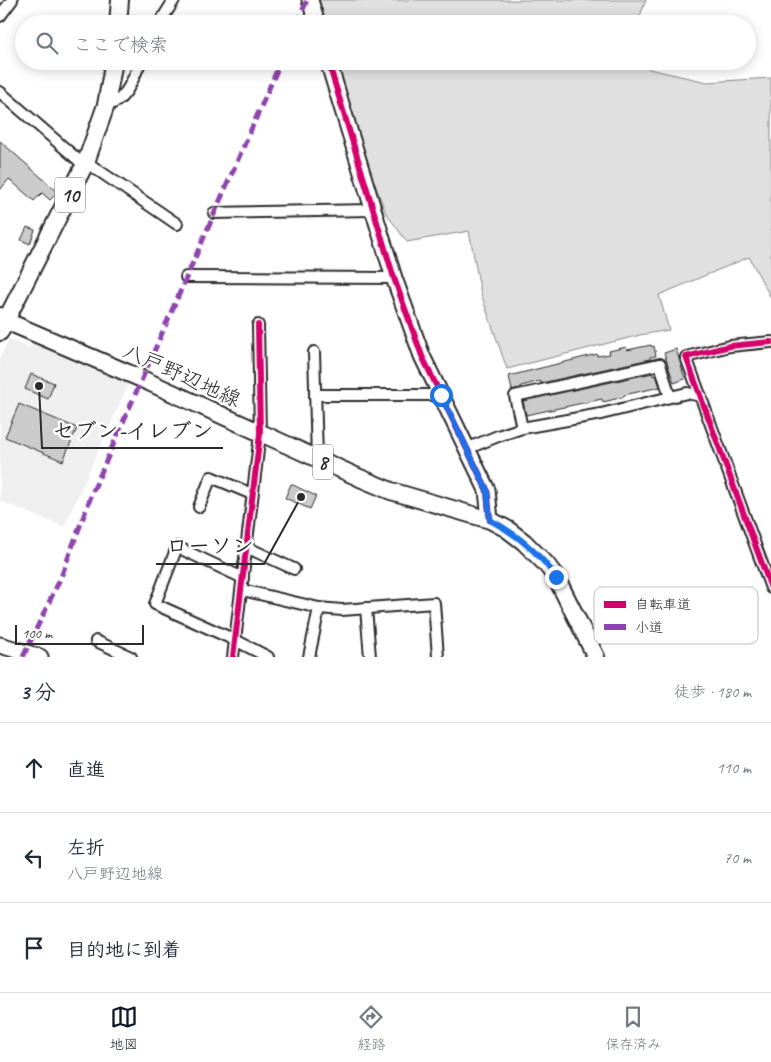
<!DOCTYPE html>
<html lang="ja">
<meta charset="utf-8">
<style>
:root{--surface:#fff;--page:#f6f6f7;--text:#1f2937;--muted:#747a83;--line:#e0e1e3;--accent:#111827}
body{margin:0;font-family:Caveat,"Klee One",sans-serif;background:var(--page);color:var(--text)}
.scale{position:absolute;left:15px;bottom:12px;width:129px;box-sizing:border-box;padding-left:5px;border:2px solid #2b2b2b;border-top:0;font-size:14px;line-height:18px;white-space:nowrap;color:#2b2b2b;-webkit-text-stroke:4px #fff;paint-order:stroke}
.stop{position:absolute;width:15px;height:15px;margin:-11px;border:4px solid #1a73e8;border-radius:50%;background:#fff}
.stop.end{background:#1a73e8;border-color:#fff;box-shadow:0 1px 5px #0008}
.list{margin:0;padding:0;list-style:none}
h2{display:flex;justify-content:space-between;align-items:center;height:65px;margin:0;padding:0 20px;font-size:21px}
h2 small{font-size:16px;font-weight:400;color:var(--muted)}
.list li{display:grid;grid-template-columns:32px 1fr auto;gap:15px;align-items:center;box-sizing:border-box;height:90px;padding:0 20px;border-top:1px solid var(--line)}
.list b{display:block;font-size:19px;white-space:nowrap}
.list p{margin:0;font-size:16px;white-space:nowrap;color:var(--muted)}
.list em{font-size:16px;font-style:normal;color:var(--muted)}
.icon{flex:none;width:28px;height:28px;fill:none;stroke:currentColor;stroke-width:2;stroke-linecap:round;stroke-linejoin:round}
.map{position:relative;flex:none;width:771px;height:657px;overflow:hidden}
.search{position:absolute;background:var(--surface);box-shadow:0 2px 12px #0003;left:15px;right:15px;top:15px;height:55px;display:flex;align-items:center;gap:12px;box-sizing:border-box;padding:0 18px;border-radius:28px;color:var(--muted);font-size:19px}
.sheet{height:335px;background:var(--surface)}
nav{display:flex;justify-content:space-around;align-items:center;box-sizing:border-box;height:70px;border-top:1px solid var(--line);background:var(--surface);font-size:14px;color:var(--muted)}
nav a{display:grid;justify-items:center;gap:2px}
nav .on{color:var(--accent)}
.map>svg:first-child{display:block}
</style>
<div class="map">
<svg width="771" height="657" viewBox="0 0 771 657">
<rect width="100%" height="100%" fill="#fff"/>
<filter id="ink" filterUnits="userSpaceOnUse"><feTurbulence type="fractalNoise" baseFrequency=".02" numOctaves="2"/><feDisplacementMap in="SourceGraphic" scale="10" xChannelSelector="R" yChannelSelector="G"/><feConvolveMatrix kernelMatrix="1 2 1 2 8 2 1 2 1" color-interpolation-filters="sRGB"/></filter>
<g filter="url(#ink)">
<polygon fill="#efefef" points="9,339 29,348 33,341 129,383 64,527 0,501 0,358"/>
<g fill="#e0e0e0" stroke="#868686">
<polygon points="314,0 646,0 637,24 321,24"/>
<polygon points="332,61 644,61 649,69 707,82 771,78 771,298 749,257 659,295 669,330 640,335 507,369 481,294 469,231 407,242 386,213 345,107"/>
</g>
<g fill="#cbcbcb" stroke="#2b2b2b">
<polygon points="0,141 58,192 50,200 42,193 34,201 9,179 0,190"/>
<polygon points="27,227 35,230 30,244 21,240"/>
<polygon points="651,345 652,347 654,346 656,356 650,357 650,359 541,383 540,381 525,385 521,386 521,388 512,390 509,376 597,354 597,356 610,354 609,351 626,347 627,350"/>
<polygon points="676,349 685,379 674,383 664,353"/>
<polygon points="653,373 653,376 656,375 660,387 624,395 624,397 603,402 602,399 526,415 523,401"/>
<polygon points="31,374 54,383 48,399 25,389"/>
<polygon points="19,404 77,428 63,461 5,437"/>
<polygon points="291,484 316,496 310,509 285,498"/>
</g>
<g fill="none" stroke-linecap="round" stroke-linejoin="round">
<defs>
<g id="street">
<polyline points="0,16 12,0"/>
<polyline points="159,24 174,0"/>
<polyline points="0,92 84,165"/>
<path d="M 106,105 C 126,103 133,78 141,61"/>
<polyline points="86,162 177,224"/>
<polyline points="214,213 372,210"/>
<polyline points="186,277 394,278"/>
<polyline points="771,342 730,346 686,357 771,588"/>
<polyline points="314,352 317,459"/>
<polyline points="315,395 441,395"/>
<polyline points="522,428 515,396 660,364 670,397"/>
<polyline points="466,449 498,436 522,428 601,414 687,393 701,396"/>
<polyline points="199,507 211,477 252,494"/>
<polyline points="246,547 294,569"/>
<polyline points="243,578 177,547 155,604 235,640 268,657"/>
<polyline points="242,590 319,608 342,610 434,603 438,657"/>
<polyline points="366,608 370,657"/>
<polyline points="96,641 131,657"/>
<polyline points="233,657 260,434 258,325"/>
<polyline points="309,657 319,608"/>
</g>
<g id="secondary">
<polyline points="310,0 317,24"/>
<polyline points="328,61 394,278 422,356 487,490 490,520"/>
<polyline points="0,645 40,657"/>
</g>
<g id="primary">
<polyline points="118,24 120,0"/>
<polyline points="0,316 6,321 142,379 360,478 391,491 490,520 507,529 524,542 546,564 556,577 596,657"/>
<polyline points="0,332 86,162 106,105 114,61"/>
</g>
</defs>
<use href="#street" stroke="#2b2b2b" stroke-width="14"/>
<use href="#secondary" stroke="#2b2b2b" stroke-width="19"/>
<use href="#primary" stroke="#2b2b2b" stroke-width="20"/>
<use href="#street" stroke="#fff" stroke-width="10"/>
<use href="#secondary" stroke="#fff" stroke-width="15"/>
<use href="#primary" stroke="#fff" stroke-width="16"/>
<g stroke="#8e44ad" stroke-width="5" stroke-dasharray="10 5" stroke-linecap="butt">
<polyline points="297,24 307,0"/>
<polyline points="23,657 61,577 93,491 281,61"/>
</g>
<defs>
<g id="cycleway">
<polyline points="328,61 394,278 422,356 487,490 490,520"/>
<polyline points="771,342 730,346 686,357 771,588"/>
<polyline points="233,657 260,434 258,325"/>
</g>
</defs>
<use href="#cycleway" stroke="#fff" stroke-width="9"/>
<use href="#cycleway" stroke="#d6006c" stroke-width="6"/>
</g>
</g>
<g fill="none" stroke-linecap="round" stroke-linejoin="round" filter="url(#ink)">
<path stroke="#1a73e8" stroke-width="6" d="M 441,395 L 487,490 L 490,520 C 517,534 539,553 556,577"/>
</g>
<g text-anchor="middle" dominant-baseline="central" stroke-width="5" stroke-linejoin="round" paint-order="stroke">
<g fill="#fff" stroke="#6b6b6b" stroke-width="1">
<rect x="55" y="177.5" width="30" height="35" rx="4"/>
<rect x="313" y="444.5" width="20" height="35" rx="4"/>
</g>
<g font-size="20" font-weight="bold" fill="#2b2b2b">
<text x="70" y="195">10</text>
<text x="323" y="462">8</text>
</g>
<g font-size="21" fill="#2b2b2b" stroke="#fff">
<text transform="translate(182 375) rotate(24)">八戸野辺地線</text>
</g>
</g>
<rect x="594" y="587" width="164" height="57" rx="8" fill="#fff" stroke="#bfbfbf" stroke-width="1"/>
<rect x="604" y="601" width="22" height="7" fill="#d6006c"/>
<rect x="604" y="624" width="22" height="6" fill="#8e44ad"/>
<g font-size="14" fill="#2b2b2b">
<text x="635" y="609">自転車道</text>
<text x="635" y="632">小道</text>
</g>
<path fill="none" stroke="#2b2b2b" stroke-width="2" d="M39 386L42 448H223M301 497L264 564H156"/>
<g fill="#2b2b2b" stroke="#fff" stroke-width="2">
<circle cx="39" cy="386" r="5"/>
<circle cx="301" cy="497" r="5"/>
</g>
<g font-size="22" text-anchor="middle" font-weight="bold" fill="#2b2b2b" stroke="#fff" stroke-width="5" stroke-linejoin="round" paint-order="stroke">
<text x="133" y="438">セブン-イレブン</text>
<text x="210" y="553">ローソン</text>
</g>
</svg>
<div class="scale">100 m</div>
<div class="stop" style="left:441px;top:395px"></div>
<div class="stop end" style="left:556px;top:577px"></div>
<div class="search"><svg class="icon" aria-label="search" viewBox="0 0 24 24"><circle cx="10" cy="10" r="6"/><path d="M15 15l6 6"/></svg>ここで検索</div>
</div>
<section class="sheet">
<h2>3 分<small>徒歩 · 180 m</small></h2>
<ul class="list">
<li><svg class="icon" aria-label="ahead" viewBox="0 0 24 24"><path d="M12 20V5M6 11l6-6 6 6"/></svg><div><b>直進</b></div><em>110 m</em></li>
<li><svg class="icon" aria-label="left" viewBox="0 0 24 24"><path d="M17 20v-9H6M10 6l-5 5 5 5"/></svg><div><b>左折</b><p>八戸野辺地線</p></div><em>70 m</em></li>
<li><svg class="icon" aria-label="arrive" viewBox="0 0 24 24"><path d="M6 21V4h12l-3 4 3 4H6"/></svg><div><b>目的地に到着</b></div></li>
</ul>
</section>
<nav>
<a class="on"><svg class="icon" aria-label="map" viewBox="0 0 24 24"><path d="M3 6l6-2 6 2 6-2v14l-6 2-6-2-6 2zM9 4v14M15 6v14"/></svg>地図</a>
<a><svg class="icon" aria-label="directions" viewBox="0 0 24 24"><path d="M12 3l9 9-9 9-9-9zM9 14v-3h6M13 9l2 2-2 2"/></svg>経路</a>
<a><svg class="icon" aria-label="saved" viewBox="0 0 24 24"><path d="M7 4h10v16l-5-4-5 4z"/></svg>保存済み</a>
</nav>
